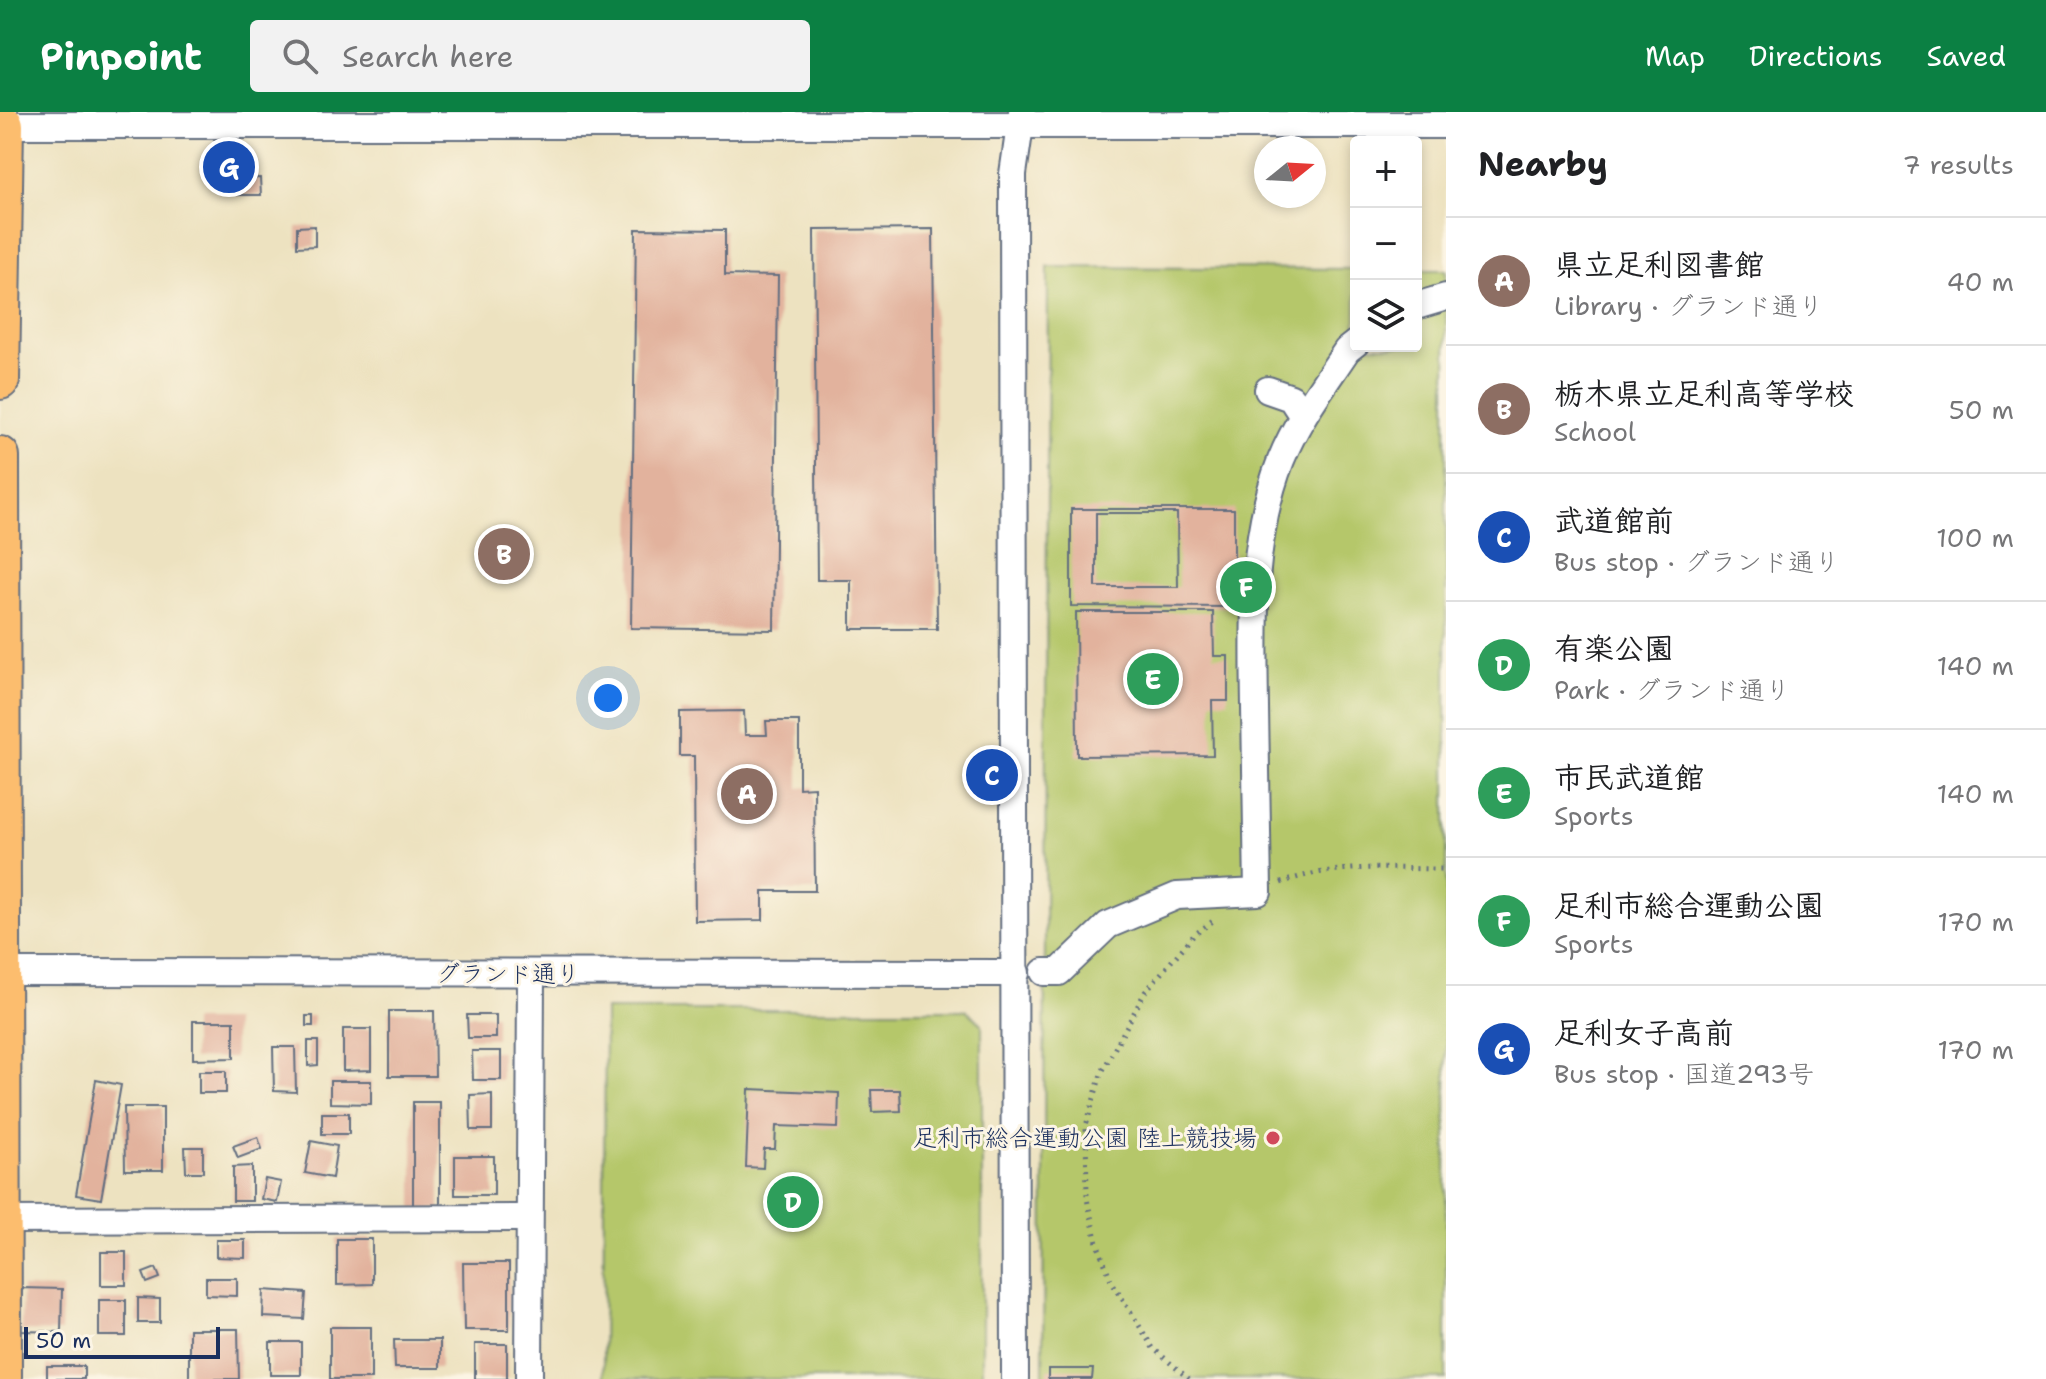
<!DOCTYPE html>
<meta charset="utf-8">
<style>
:root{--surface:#fff;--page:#f2f2f2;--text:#202124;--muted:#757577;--line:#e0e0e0;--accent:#0b8043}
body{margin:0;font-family:"Shantell Sans","Klee One",sans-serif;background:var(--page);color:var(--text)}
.controls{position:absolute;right:24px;top:24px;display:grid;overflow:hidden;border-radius:8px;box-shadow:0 4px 12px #0003}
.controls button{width:72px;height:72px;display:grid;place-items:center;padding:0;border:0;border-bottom:2px solid var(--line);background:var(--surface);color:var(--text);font:40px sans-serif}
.compass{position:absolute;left:1254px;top:24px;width:72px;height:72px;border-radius:50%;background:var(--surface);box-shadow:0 4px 12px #0003;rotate:72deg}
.scale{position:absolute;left:24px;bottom:20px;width:196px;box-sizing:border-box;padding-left:8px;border:4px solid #1b2f5e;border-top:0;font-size:22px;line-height:28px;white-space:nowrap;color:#1b2f5e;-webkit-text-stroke:6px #fcf5e5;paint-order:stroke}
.you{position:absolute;left:608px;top:586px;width:28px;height:28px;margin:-20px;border:6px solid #fff;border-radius:50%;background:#1a73e8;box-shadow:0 0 0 12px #1a73e833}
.badge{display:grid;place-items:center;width:52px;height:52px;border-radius:50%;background:var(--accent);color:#fff;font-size:26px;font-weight:700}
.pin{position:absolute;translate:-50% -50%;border:4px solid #fff;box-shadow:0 2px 8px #0006}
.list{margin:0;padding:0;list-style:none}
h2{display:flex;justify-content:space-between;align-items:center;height:104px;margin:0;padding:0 32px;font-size:34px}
h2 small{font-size:26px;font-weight:400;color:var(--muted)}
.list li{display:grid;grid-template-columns:52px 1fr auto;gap:24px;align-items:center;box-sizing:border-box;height:128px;padding:0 32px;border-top:2px solid var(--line)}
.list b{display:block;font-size:30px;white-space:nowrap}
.list p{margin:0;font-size:26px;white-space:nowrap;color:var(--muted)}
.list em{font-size:26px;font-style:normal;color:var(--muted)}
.icon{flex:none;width:44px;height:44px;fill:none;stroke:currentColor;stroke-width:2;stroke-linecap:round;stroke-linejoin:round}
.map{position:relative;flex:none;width:1446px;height:1267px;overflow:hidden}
header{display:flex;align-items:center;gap:48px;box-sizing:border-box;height:112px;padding:0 40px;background:var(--accent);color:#fff}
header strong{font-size:38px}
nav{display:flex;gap:44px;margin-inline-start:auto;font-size:28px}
.search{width:560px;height:72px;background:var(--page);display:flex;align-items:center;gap:20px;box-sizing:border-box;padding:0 28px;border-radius:8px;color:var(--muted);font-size:30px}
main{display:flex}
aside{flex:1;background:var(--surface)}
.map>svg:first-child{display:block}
</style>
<header>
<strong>Pinpoint</strong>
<div class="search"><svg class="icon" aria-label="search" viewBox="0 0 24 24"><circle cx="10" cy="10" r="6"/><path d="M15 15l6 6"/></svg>Search here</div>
<nav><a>Map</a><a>Directions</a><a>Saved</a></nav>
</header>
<main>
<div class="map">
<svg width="1446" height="1267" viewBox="0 0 1446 1267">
<rect width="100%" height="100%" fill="#fcf5e5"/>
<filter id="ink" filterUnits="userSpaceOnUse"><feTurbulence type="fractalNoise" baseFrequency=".0125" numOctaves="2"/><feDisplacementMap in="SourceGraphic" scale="16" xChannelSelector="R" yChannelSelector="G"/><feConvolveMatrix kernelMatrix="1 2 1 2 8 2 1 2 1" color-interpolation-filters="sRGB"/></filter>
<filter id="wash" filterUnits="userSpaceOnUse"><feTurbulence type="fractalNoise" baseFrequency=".006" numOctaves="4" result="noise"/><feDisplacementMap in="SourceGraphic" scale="32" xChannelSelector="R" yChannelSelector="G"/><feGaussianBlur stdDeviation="1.8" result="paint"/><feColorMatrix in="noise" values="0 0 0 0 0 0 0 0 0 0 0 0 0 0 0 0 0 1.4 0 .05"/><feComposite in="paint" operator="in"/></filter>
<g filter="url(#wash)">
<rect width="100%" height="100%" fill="#ede2c0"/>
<g fill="#b5c76a" stroke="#687b64" stroke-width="2">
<polygon points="1048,155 1356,157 1356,234 1416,234 1416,158 1446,158 1446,1267 1043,1267"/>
<polygon points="605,898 966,898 982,912 982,1267 603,1267"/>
</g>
<g id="blocks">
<g fill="#e2b29d" fill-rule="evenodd">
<polygon points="260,66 261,83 236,83 236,67"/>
<polygon points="315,114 315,134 297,135 297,115"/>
<polygon points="636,117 725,118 725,163 778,164 774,518 631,516"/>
<polygon points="933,117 937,517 851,517 851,468 817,468 814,118"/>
<path d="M 1071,397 L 1234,397 L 1234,495 L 1071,494 ZM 1096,401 L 1177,401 L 1178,475 L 1096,475 Z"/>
<polygon points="1076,500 1213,500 1214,544 1228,544 1228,589 1212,589 1213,643 1077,644"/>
<polygon points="744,599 745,623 767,623 766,609 799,609 799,676 814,675 815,779 763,779 763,808 695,809 694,644 680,644 680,600"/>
<polygon points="389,899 434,899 435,964 389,964"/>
<polygon points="467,903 496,903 496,926 468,926"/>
<rect x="306" y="904" width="7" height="10"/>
<polygon points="193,909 234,909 234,946 193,947"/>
<polygon points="343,917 371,917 371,958 343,959"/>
<polygon points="308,929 318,929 318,953 308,954"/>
<polygon points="273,935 295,935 296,980 274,979"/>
<polygon points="472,939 501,939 501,968 473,968"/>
<rect x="199" y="959" width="27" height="22"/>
<polygon points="96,968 121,973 101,1087 76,1083"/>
<polygon points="330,969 371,969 371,992 330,991"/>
<polygon points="749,977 839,981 838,1016 776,1014 775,1037 764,1037 763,1056 746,1055"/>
<polygon points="871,978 900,978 901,999 872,1000"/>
<polygon points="492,982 492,1018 471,1018 470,983"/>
<rect x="413" y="990" width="27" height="107"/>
<polygon points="124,995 163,995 163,1058 125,1058"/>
<rect x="322" y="1001" width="27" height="21"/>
<polygon points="258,1025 262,1037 238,1046 233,1034"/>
<polygon points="311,1029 337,1034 332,1066 305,1061"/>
<polygon points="185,1035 203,1035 203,1060 186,1060"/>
<rect x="455" y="1044" width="39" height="39"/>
<polygon points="252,1054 252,1089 233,1089 233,1055"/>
<polygon points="265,1067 281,1070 277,1090 261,1087"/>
<polygon points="337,1127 372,1127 372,1172 337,1173"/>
<polygon points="216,1128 245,1128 245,1146 216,1145"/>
<rect x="101" y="1140" width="25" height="33"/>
<polygon points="463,1151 509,1151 509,1218 464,1218"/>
<polygon points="156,1156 160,1166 147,1171 143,1161"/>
<polygon points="206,1166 237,1166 237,1184 206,1183"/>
<polygon points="22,1176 62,1177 61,1220 21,1219"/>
<polygon points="264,1178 306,1181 304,1207 263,1205"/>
<polygon points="138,1186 160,1187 160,1211 138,1211"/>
<rect x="99" y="1188" width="27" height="36"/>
<rect x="330" y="1215" width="41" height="52"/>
<polygon points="189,1217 238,1217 239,1267 189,1267"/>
<polygon points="394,1228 440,1228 440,1256 395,1256"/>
<rect x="270" y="1230" width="31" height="33"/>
<rect x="475" y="1232" width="32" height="35"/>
<rect x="47" y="1254" width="37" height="13"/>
<polygon points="1048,1257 1093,1257 1092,1267 1048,1267"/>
</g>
</g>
</g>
<g filter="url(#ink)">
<use href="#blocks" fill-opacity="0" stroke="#646e80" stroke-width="2"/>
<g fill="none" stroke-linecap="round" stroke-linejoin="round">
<defs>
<g id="minor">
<polyline points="4,0 4,13 1446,13"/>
<polyline points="1416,194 1446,185"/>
<polyline points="1268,278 1291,286 1302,303"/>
<polyline points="0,860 1016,861"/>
<path d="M 1044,860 L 1059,860 L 1108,813 L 1177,784 L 1258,780 C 1257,719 1256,657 1255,596 C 1254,513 1250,426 1281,348 C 1297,308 1323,274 1347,238 L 1356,231"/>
<polyline points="0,1108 529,1106"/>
<polyline points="529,1267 531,862"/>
<polyline points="1015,1267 1013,62 1022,0"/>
</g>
<g id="highway">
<polyline points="0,13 4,13 0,268"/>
<polyline points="0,344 2,1267"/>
</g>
</defs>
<use href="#minor" stroke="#646e80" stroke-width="30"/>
<use href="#highway" stroke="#646e80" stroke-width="42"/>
<g stroke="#646e80" stroke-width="5" stroke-dasharray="2 6" stroke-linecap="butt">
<path d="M 1281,771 C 1332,751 1392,757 1446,757"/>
<polyline points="1189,1267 1153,1236 1111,1168 1097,1131 1087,1087 1086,1014 1101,962 1145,880 1194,823 1213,809"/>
</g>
<use href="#minor" stroke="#fff" stroke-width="26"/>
<use href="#highway" stroke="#fcbd6e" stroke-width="38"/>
</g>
</g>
<circle fill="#d1495b" stroke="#fcf5e5" stroke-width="3" cx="1273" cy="1026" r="8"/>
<g text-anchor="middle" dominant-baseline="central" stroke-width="6" stroke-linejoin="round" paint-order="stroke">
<g font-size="24" fill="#1b2f5e" stroke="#fcf5e5">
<text x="508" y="862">グランド通り</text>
</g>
<g font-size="24" fill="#1b2f5e" stroke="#fcf5e5" text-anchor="end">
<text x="1257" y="1026">足利市総合運動公園 陸上競技場</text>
</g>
</g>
</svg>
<div class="controls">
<button>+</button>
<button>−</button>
<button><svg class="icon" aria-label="layers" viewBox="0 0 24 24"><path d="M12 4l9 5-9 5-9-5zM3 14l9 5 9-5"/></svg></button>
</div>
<svg class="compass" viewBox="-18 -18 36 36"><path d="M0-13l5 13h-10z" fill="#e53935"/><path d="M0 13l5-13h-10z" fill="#757577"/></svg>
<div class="scale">50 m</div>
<div class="you"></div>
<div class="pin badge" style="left:747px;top:682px;background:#8d6e63">A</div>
<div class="pin badge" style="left:504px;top:442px;background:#8d6e63">B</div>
<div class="pin badge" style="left:992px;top:663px;background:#1a4fb4">C</div>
<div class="pin badge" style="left:793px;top:1090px;background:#2e9e5b">D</div>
<div class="pin badge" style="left:1153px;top:567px;background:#2e9e5b">E</div>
<div class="pin badge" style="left:1246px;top:475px;background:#2e9e5b">F</div>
<div class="pin badge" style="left:229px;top:55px;background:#1a4fb4">G</div>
</div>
<aside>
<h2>Nearby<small>7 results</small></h2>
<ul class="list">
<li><span class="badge" style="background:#8d6e63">A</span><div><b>県立足利図書館</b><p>Library · グランド通り</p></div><em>40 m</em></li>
<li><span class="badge" style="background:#8d6e63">B</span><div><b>栃木県立足利高等学校</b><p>School</p></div><em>50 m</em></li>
<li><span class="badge" style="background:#1a4fb4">C</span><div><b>武道館前</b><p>Bus stop · グランド通り</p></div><em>100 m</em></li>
<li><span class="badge" style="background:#2e9e5b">D</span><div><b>有楽公園</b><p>Park · グランド通り</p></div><em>140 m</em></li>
<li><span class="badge" style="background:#2e9e5b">E</span><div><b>市民武道館</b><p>Sports</p></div><em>140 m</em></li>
<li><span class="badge" style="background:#2e9e5b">F</span><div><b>足利市総合運動公園</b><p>Sports</p></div><em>170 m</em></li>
<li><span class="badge" style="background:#1a4fb4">G</span><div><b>足利女子高前</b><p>Bus stop · 国道293号</p></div><em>170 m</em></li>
</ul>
</aside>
</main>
